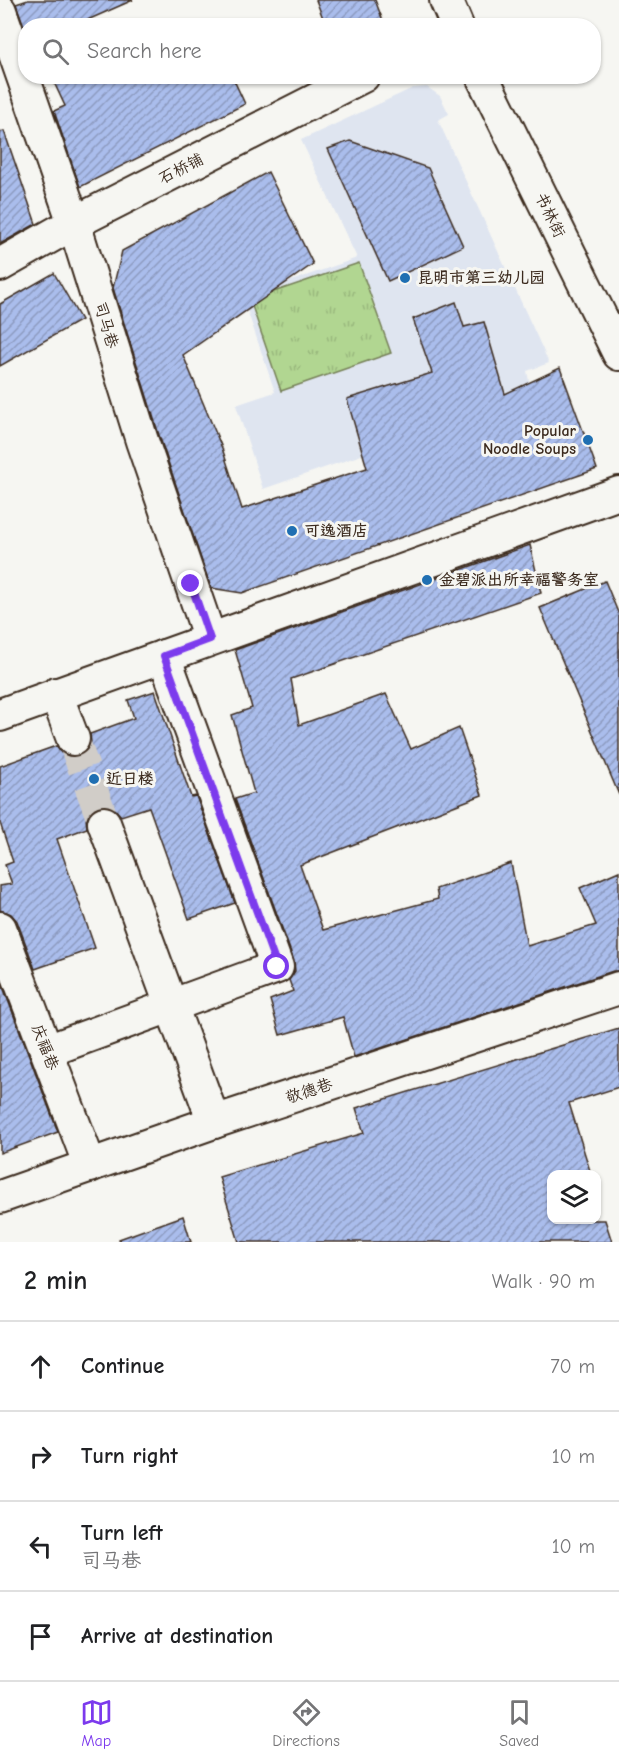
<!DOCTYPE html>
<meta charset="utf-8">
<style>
:root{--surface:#fff;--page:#f6f6f6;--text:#202124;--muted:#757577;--line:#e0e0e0;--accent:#7c3aed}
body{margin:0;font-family:"Comic Neue","LXGW WenKai TC",sans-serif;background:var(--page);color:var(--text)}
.controls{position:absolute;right:18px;bottom:18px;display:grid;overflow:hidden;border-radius:12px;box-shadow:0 2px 4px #0004}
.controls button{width:54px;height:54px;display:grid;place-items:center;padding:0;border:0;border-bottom:2px solid var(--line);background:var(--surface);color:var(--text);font:30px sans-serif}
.stop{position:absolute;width:18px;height:18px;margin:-14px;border:4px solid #7c3aed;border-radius:50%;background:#fff}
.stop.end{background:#7c3aed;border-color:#fff;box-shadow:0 2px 6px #0008}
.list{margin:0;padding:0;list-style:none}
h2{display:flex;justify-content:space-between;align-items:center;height:78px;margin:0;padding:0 24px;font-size:26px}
h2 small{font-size:20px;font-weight:400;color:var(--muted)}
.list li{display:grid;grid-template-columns:39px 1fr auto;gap:18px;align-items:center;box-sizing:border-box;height:90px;padding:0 24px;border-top:2px solid var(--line)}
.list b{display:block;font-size:22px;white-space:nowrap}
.list p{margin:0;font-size:20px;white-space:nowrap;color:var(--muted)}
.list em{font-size:20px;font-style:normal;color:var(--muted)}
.icon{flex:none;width:33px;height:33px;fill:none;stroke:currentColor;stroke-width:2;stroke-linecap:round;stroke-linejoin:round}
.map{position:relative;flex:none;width:619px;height:1242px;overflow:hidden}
.search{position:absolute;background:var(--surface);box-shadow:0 2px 4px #0004;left:18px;right:18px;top:18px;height:66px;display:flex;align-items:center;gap:15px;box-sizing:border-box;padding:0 21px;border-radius:24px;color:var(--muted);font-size:22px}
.sheet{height:438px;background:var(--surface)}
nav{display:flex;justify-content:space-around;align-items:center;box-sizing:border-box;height:84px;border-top:2px solid var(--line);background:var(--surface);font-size:16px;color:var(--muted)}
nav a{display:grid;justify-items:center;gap:3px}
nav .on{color:var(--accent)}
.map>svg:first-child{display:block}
</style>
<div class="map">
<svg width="619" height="1242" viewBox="0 0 619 1242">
<defs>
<pattern id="grass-tufts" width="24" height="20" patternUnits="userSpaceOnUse" patternTransform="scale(1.5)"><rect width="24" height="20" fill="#b1d691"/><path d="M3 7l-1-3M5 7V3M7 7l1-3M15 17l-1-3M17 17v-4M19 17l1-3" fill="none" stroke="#99b87d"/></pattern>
<pattern id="building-hatch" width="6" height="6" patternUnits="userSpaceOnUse" patternTransform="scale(1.5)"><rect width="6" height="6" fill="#aabdec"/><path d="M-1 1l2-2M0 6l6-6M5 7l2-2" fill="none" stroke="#8c9abf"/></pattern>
</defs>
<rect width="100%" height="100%" fill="#f6f6f2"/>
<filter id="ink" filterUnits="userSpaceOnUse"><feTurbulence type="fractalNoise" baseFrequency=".0167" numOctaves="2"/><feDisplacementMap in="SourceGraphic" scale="12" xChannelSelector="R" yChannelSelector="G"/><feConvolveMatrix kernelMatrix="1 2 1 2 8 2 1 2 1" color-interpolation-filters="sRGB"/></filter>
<g filter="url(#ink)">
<polygon fill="#dfe5f0" points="427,87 440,96 449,114 438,120 549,363 527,371 532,396 263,489 236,405 275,392 243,298 357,258 301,140 413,88"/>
<polygon fill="url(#grass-tufts)" stroke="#768058" stroke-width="1.5" points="359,263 391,353 281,391 250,300"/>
<g fill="url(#building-hatch)" stroke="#3b2a1e" stroke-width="1.5">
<polygon points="28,0 133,0 74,26 24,26 16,4"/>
<polygon points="316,0 375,0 385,26 326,26"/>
<polygon points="51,76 232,76 245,104 80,187 54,111 65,106"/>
<polygon points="4,131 36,224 0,244 0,132"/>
<polygon points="350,141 428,168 463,246 388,281 328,149"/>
<polygon points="268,172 313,264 183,355 222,448 242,509 367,468 347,399 432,373 413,319 456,302 464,327 484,322 505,394 560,368 597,469 242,593 211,588 159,435 113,288 122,251"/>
<polygon points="54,273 81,320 0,366 0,304"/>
<polygon points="530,545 541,593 291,679 299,725 386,694 411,749 459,728 482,795 300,865 323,930 438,899 436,889 511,863 527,946 596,925 580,888 619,871 619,971 613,971 354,1057 343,1017 280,1035 270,1000 293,991 289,980 295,971 294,961 235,799 254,793 232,715 252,708 235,650"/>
<polygon points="605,581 619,615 619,795 540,608"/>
<polygon points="155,691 191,797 196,796 235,903 189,919 149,807 121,816 115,809 108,805 98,806 90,812 86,819 87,828 57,839 95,948 35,969 17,921 11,914 0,910 0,886 12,884 5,865 13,862 0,823 0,766 56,746 61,753 70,757 80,756 87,750 91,742 90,734 134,718 128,700"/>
<polygon points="0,979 58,1132 0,1153"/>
<polygon points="619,1028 619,1087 569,1103 591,1174 552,1174 552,1220 605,1220 612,1242 239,1242 219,1177 364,1133 356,1108"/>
<polygon points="183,1216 191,1242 120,1242 119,1239"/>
</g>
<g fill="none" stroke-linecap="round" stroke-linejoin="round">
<polyline stroke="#d1cdc8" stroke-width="32" stroke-dasharray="32 16" stroke-linecap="butt" points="73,739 104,823"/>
<defs>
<g id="minor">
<polyline points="446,0 457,26"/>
<polyline points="0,11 74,223 142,441 210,639"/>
<polyline points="482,76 619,354"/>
<polyline points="0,265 74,223 363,76"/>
<polyline points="56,694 73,739"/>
<polyline points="0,715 619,493"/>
<polyline points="104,823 214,1122"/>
<polyline points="0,928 90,1166"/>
<polyline points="47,1051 277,967 164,656"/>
<polyline points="0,1197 214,1122 619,988"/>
</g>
</defs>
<use href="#minor" stroke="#3b2a1e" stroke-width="36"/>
<use href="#minor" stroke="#f6f6f2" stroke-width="32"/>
</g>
</g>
<g fill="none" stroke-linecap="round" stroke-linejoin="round" filter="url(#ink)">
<polyline stroke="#7c3aed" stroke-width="8" points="191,584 210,639 164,656 277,967"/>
</g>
<g fill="#1f6fb2" stroke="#f6f6f2" stroke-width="2">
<circle cx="405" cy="278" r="6"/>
<circle cx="588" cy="440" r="6"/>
<circle cx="292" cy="531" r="6"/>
<circle cx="427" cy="580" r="6"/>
<circle cx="94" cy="779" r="6"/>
</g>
<g text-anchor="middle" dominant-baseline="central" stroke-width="6" stroke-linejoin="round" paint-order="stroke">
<g font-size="16" fill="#3b2a1e" stroke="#f6f6f2">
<text transform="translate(181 169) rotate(-27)">石桥铺</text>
<text transform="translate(550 215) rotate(64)">书林街</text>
<text transform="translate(106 325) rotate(73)">司马巷</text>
<text transform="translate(45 1047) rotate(69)">庆福巷</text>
<text transform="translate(309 1091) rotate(-18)">敬德巷</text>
</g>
<g font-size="16" font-weight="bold" fill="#3b2a1e" stroke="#f6f6f2" text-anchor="start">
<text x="417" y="278">昆明市第三幼儿园</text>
<text x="576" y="431" text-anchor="end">Popular<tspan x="576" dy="18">Noodle Soups</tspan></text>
<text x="304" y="531">可逸酒店</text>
<text x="439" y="580">金碧派出所幸福警务室</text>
<text x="106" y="779">近日楼</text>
</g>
</g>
</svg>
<div class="controls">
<button><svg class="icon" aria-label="layers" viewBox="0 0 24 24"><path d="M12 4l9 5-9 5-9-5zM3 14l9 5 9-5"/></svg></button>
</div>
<div class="stop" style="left:277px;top:967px"></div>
<div class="stop end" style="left:191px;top:584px"></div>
<div class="search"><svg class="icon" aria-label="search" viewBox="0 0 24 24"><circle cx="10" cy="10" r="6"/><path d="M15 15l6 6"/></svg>Search here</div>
</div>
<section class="sheet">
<h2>2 min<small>Walk · 90 m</small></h2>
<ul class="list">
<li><svg class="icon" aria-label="ahead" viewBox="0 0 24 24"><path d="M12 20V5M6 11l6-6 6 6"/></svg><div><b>Continue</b></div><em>70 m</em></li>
<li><svg class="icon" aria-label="right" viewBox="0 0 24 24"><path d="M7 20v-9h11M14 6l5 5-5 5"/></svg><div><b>Turn right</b></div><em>10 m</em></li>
<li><svg class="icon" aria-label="left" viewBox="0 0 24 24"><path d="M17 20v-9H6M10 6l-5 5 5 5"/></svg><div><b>Turn left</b><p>司马巷</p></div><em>10 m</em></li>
<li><svg class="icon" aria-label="arrive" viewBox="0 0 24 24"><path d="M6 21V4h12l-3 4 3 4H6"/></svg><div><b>Arrive at destination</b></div></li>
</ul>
</section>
<nav>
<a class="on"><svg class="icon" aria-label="map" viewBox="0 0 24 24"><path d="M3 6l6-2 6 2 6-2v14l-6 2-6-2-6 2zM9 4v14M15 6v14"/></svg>Map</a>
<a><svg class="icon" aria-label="directions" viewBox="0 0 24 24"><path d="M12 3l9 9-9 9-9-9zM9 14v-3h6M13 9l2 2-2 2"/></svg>Directions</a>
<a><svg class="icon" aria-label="saved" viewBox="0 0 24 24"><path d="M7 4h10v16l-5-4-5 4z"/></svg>Saved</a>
</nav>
